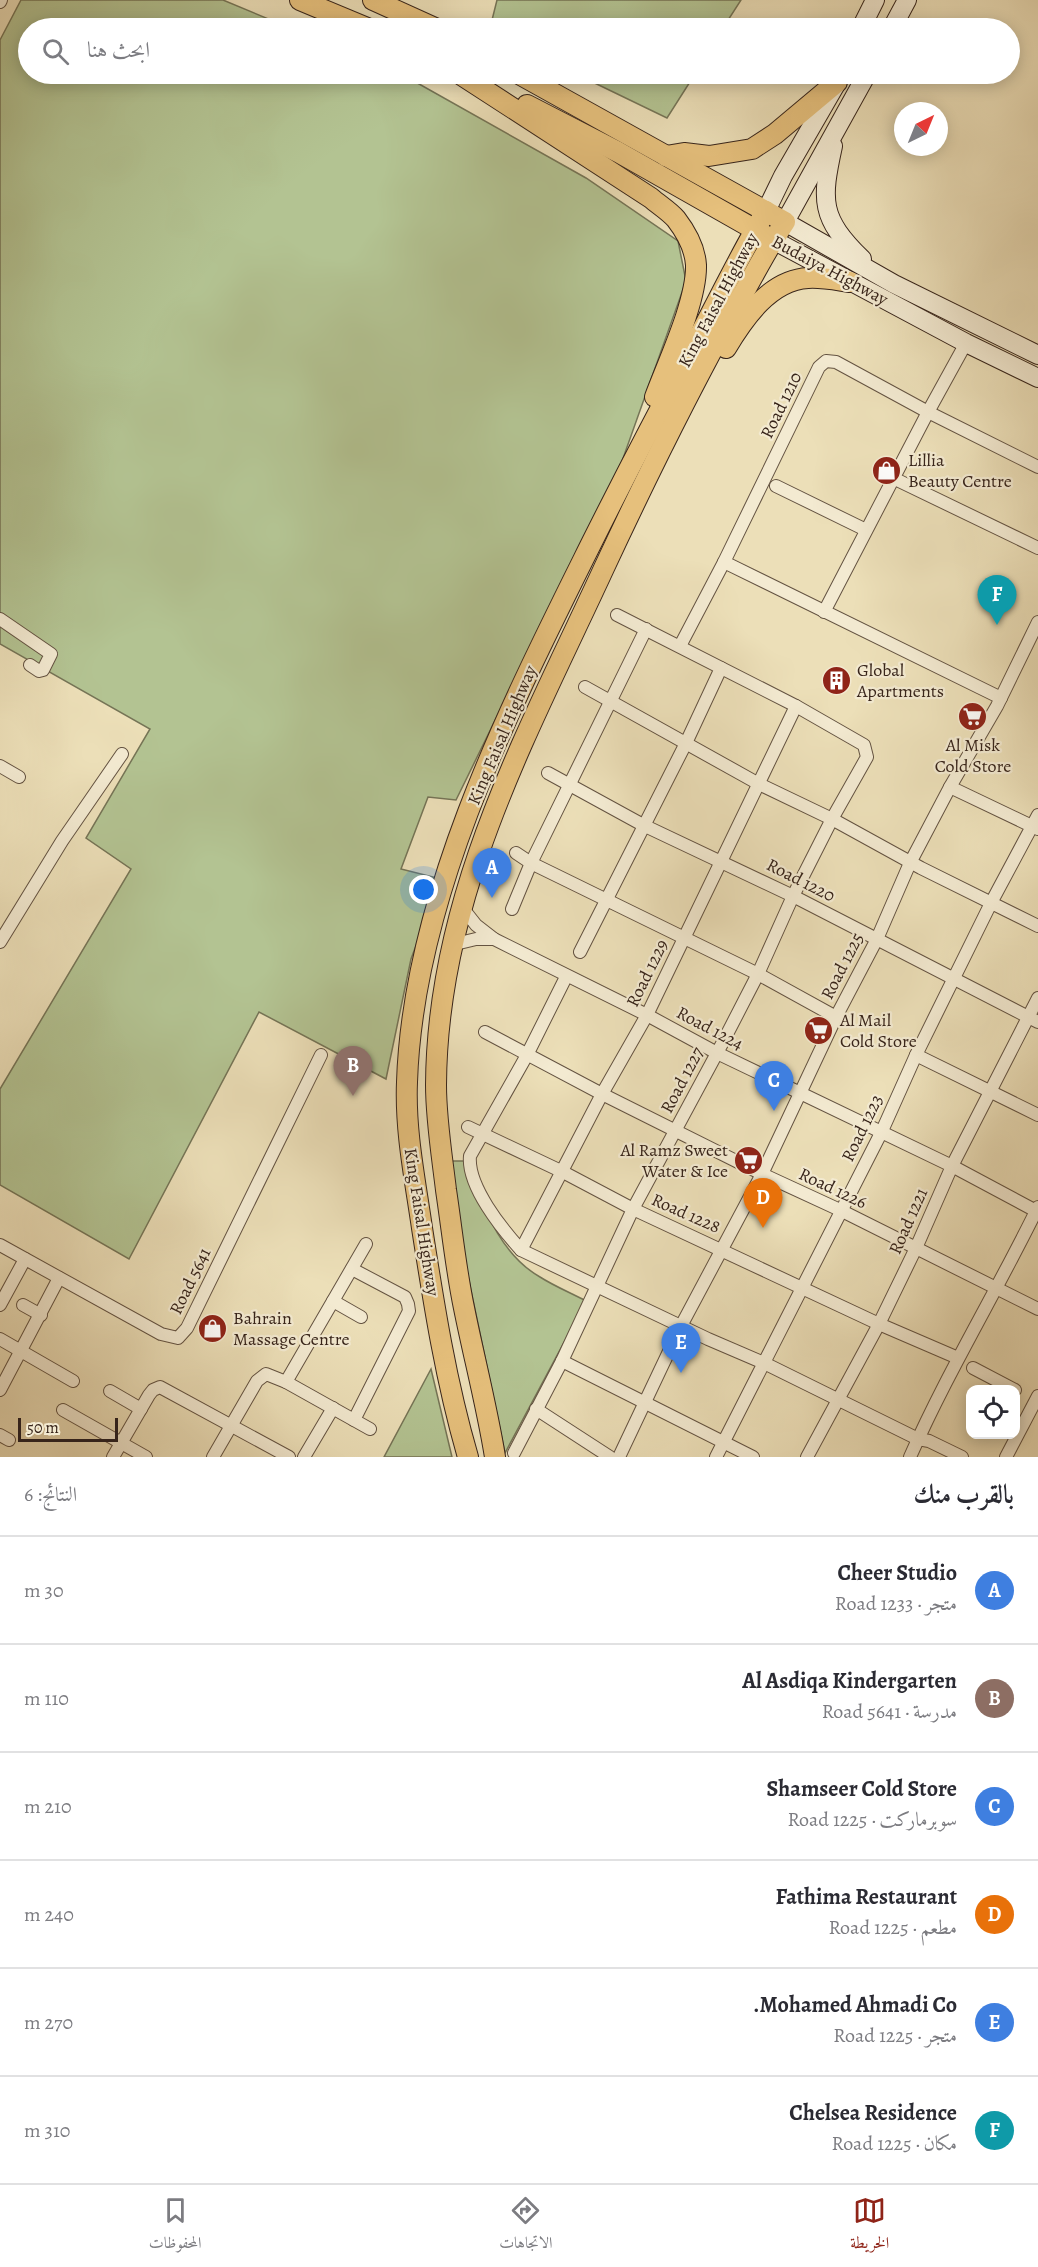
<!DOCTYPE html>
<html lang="ar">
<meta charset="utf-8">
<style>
:root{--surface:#fff;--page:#f7f7f7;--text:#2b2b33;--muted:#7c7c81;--line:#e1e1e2;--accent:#8f2418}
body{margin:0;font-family:Alegreya,Amiri,serif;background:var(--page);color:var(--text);direction:rtl}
.controls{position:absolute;right:18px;bottom:18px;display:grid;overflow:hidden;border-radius:12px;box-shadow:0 3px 15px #0003}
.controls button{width:54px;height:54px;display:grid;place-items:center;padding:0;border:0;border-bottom:2px solid var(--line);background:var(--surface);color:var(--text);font:30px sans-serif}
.compass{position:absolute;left:894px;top:102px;width:54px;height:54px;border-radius:50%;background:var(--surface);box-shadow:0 3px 15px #0003;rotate:43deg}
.scale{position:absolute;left:18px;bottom:15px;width:100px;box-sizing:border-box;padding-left:6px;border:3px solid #37241a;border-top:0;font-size:16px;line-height:21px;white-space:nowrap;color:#37241a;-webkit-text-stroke:4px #f3ead1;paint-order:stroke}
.you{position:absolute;left:424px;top:890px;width:21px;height:21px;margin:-15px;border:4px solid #fff;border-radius:50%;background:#1a73e8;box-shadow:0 0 0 9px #1a73e833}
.badge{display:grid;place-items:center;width:39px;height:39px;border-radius:50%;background:var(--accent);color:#fff;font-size:20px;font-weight:700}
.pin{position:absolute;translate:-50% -50px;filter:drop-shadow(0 2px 3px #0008)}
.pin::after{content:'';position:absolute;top:32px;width:21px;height:18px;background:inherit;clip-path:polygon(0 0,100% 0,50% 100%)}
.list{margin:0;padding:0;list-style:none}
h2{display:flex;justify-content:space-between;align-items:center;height:78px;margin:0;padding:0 24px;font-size:26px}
h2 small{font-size:20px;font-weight:400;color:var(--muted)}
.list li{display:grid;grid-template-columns:39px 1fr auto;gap:18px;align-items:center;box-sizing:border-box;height:108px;padding:0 24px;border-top:2px solid var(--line)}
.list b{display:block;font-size:22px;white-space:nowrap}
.list p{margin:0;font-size:20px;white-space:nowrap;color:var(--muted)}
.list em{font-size:20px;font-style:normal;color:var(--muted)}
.icon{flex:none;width:33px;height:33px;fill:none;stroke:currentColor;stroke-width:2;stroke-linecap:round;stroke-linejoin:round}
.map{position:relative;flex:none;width:1038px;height:1457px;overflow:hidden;direction:ltr}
.search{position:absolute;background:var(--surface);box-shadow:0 3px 15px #0003;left:18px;right:18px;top:18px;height:66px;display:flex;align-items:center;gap:15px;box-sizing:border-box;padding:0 21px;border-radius:33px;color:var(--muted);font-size:22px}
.sheet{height:726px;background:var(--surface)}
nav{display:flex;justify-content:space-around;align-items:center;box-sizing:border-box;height:84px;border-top:2px solid var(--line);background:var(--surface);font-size:16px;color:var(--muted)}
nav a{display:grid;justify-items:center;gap:3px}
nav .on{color:var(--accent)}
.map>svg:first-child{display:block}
</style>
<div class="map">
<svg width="1038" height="1457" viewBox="0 0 1038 1457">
<rect width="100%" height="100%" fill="#ecdfb8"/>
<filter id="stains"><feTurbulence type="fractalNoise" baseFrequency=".00333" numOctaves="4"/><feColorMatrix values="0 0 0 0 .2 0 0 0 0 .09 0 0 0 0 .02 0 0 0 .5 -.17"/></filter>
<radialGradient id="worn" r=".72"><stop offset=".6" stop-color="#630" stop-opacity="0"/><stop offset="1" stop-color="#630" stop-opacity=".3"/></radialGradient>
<g fill="#b3c392" stroke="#757456" stroke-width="1.5">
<polygon points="21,0 223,0 290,28 28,28 28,74 397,74 412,80 586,178 678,241 686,281 621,464 456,800 428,797 401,869 441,879 411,959 386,1079 259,1012 129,1259 0,1185 0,1089 131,869 86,838 150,729 0,644 0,40"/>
<polygon points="497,0 741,0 723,28 490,28"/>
<polygon points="576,74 695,74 667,118"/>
<path d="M 449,1161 L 465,1161 C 482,1202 498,1253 540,1277 C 554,1286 571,1293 586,1301 L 505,1453 L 453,1204 Z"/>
<polygon points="431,1369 452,1457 384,1457"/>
</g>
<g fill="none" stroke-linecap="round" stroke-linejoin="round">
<defs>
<g id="street">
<polyline points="0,2 1,0"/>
<polyline points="893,478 1038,548"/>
<polyline points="776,486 866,530"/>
<polyline points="724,562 1001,698"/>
<polyline points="824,612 928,412 966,343"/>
<polyline points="0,619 51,654 43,670 39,671 30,665"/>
<polyline points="680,646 724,562 819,367 826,361 836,362 928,412 1038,467"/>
<polyline points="585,687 759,784 832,819 921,868 1038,926"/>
<polyline points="0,766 19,777"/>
<polyline points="548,773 643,825 793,896 1038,1022"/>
<polyline points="950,787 1038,829"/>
<polyline points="516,853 531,863 758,974 836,1017"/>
<polyline points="461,906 476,925 494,939 647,1015 717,1053 952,1166 1038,1212"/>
<polyline points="512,909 531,863 646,629"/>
<polyline points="0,942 62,841 122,754"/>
<polyline points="451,945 476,939 494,939"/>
<polyline points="580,952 686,743 721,668"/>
<path d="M 566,977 L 527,1055 L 470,1156 C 467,1186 502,1229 521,1250 L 708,1339 L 764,1363 L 918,1439 L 929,1441 L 962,1457"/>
<polyline points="485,1032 602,1094 762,1174 840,1210 1038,1309"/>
<polyline points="916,1055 1038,1115"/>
<polyline points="468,1127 563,1172 633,1209 879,1324 958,1358"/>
<polyline points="0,1245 161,1334 178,1338 187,1328 321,1055"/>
<polyline points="521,1250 602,1094 647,1015 796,706"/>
<polyline points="352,1269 405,1297 408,1304 409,1311 354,1420"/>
<polyline points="333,1301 361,1317"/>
<polyline points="0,1305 25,1259"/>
<polyline points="23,1305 41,1315"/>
<polyline points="0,1339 73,1381"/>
<polyline points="562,1361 753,1457"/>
<polyline points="973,1368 1015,1390"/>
<polyline points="286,1382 366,1244"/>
<polyline points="0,1390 59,1278"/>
<polyline points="110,1391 141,1409"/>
<polyline points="536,1409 610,1457"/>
<polyline points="63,1410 146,1457"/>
<polyline points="0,1435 9,1440"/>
<polyline points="514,1453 562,1361 633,1209 724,1040 758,974 793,896 832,819 867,757 864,745 796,706 617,615"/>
<polyline points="113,1457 149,1395 153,1390 160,1387 289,1457"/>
<polyline points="213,1457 257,1381 266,1374 286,1382 370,1429"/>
<polyline points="304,1457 333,1408"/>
<polyline points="619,1457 681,1326 762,1174 836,1017 877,939 910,863 950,787 997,706 1038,622"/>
<polyline points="716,1457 882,1131 916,1055 991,903 1038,815"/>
<polyline points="807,1457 879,1324 916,1248 952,1166 1038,998"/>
<path d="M 910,1457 C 948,1371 997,1291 1038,1207"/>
<polyline points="1006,1457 1038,1396"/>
</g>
<g id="secondary">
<polyline points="861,28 875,0"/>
<polyline points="892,28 907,0"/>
<polyline points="867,74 785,222 894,284 1038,355"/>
<path d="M 833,146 C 821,201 820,218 862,259"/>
<polyline points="766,211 783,176 835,86"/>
<polyline points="773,240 966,343 1038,378"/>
</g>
<g id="primary">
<polyline points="300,0 367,28"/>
<polyline points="373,0 435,28"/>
<path d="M 460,74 L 651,198 C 659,205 669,211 676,219 C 686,232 695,249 696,265 C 697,301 668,362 655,397"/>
<polyline points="527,105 618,152 766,236"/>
<polyline points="666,156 684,153 709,156 752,149 775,134 837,82"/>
<path d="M 726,348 C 744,318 770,280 808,278 C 821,277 836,280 850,282"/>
<path d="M 468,1457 C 446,1382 434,1305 422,1228 C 415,1179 405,1131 407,1082 C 413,896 511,705 592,542 C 626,474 661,407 697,340 C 720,297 741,253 766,211"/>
<path d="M 495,1457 C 487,1407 474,1358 464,1308 C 456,1270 452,1230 446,1190 C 442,1156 436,1120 436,1085 C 437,895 527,735 604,568 C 645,480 688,393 735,308 C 752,279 766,250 785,222 L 519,74"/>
</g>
</defs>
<use href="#street" stroke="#645342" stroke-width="14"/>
<use href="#secondary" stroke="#37241a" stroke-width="20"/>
<use href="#primary" stroke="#37241a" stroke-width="22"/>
<use href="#street" stroke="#f3ead1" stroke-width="12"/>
<use href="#secondary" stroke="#f3ead1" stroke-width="18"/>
<use href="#primary" stroke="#e6c07c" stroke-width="20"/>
</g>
<defs>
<symbol id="shop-disc" viewBox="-11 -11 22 22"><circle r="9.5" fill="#8f2418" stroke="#f3ead1"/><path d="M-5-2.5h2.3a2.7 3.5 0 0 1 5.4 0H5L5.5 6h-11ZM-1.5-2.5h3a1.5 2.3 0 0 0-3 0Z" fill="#fff"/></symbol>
<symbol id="building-disc" viewBox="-11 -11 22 22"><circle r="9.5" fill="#8f2418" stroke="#f3ead1"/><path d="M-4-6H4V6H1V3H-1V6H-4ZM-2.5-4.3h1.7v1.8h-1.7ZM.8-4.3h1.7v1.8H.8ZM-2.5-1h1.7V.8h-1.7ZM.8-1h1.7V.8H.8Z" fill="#fff"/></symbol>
<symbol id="supermarket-disc" viewBox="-11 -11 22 22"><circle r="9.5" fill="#8f2418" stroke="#f3ead1"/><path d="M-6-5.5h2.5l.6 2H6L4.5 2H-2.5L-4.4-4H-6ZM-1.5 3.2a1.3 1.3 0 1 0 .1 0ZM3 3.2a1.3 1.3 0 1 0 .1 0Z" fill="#fff"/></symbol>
</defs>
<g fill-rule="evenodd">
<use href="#shop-disc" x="870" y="454" width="33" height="33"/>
<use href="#building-disc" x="820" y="664" width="33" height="33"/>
<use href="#supermarket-disc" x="956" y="700" width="33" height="33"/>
<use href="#supermarket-disc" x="802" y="1014" width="33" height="33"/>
<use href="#supermarket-disc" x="732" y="1144" width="33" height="33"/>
<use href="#shop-disc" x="196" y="1312" width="33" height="33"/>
</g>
<g text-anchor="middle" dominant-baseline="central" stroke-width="4.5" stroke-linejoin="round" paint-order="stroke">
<g font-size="18" fill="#37241a" stroke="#f3ead1">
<text transform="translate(830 270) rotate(28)">Budaiya Highway</text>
<text transform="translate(718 300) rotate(-62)">King Faisal Highway</text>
<text transform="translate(781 405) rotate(-64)">Road 1210</text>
<text transform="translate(502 735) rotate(-67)">King Faisal Highway</text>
<text transform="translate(801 880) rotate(27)">Road 1220</text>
<text transform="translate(842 966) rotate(-63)">Road 1225</text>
<text transform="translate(647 973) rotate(-64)">Road 1229</text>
<text transform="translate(710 1028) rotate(28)">Road 1224</text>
<text transform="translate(682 1080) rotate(-62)">Road 1227</text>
<text transform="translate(862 1128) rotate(-64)">Road 1223</text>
<text transform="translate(833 1188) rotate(25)">Road 1226</text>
<text transform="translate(686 1213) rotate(24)">Road 1228</text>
<text transform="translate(908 1221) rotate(-66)">Road 1221</text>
<text transform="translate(422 1222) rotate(81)">King Faisal Highway</text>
<text transform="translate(190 1281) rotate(-64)">Road 5641</text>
</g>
<g font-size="18" fill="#37241a" stroke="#f3ead1" text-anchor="start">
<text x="908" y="460">Lillia<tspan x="908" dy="21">Beauty Centre</tspan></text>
<text x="857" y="670">Global<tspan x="857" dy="21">Apartments</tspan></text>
<text x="973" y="745" text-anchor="middle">Al Misk<tspan x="973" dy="21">Cold Store</tspan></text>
<text x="840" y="1020">Al Mail<tspan x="840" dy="21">Cold Store</tspan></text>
<text x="728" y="1150" text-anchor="end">Al Ramz Sweet<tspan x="728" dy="21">Water &amp; Ice</tspan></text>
<text x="233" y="1318">Bahrain<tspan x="233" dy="21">Massage Centre</tspan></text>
</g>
</g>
<rect width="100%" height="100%" filter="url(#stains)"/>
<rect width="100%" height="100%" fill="url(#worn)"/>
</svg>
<div class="controls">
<button><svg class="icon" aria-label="locate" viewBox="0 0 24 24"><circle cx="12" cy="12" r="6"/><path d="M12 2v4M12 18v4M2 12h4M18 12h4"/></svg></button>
</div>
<svg class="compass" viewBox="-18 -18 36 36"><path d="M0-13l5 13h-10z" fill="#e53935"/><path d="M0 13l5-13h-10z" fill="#7c7c81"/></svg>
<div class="scale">50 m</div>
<div class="you"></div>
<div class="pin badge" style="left:492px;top:898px;background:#3f7fe0">A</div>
<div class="pin badge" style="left:353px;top:1096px;background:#8d6e63">B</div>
<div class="pin badge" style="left:774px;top:1111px;background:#3f7fe0">C</div>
<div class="pin badge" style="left:763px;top:1228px;background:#e8710a">D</div>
<div class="pin badge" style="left:681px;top:1373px;background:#3f7fe0">E</div>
<div class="pin badge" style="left:997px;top:625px;background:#0f9aa8">F</div>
<div class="search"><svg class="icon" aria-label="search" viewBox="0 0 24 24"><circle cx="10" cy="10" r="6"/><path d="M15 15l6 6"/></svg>ابحث هنا</div>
</div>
<section class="sheet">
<h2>بالقرب منك<small>النتائج: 6</small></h2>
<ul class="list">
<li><span class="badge" style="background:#3f7fe0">A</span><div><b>Cheer Studio</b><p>متجر · Road 1233</p></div><em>30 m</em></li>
<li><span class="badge" style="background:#8d6e63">B</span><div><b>Al Asdiqa Kindergarten</b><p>مدرسة · Road 5641</p></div><em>110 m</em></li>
<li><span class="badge" style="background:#3f7fe0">C</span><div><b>Shamseer Cold Store</b><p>سوبرماركت · Road 1225</p></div><em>210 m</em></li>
<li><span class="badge" style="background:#e8710a">D</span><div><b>Fathima Restaurant</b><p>مطعم · Road 1225</p></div><em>240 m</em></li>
<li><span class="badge" style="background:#3f7fe0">E</span><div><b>Mohamed Ahmadi Co.</b><p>متجر · Road 1225</p></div><em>270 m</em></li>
<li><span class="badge" style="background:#0f9aa8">F</span><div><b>Chelsea Residence</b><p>مكان · Road 1225</p></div><em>310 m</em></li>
</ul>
</section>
<nav>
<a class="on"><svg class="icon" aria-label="map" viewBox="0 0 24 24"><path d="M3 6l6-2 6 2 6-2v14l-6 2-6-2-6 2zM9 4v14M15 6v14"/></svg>الخريطة</a>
<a><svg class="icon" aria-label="directions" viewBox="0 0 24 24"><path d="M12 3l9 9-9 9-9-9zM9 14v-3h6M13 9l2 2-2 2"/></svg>الاتجاهات</a>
<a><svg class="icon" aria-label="saved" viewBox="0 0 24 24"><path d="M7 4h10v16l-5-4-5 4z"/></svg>المحفوظات</a>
</nav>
